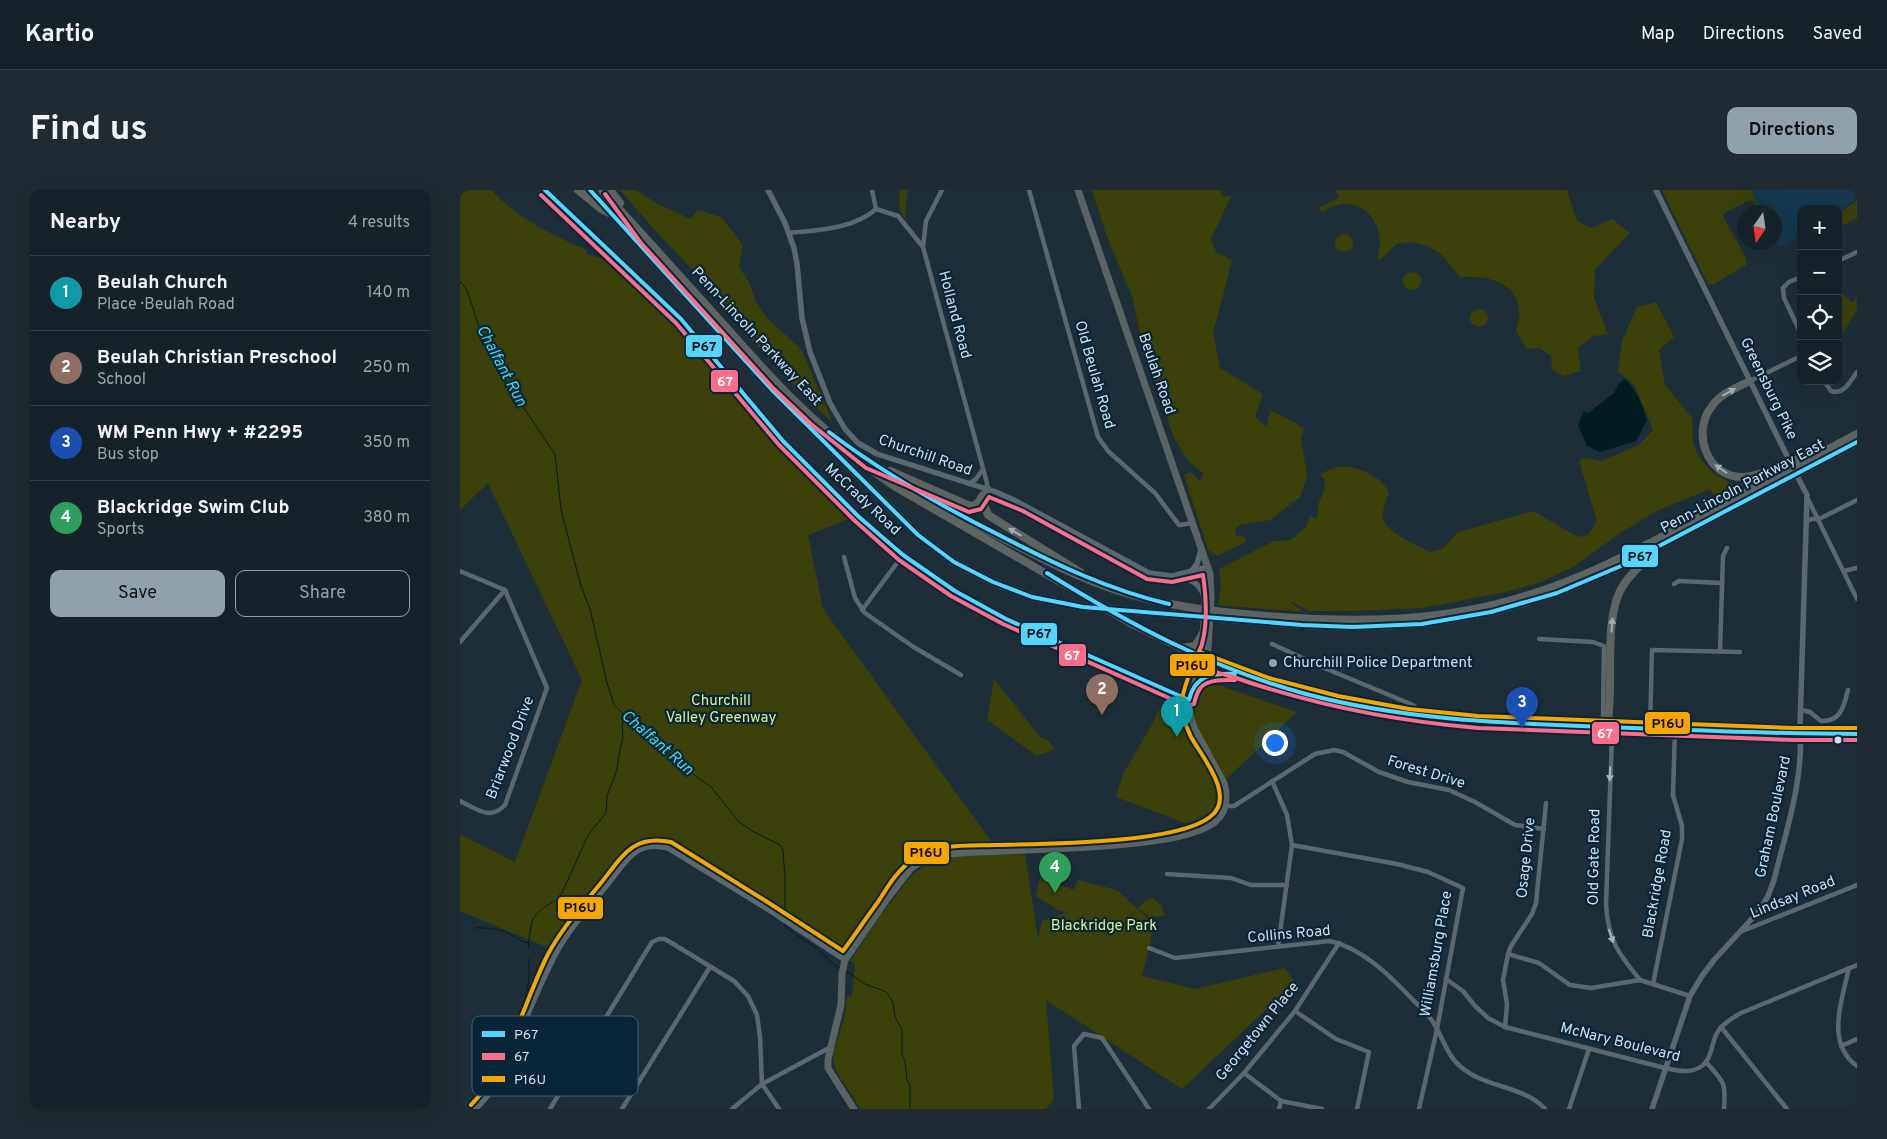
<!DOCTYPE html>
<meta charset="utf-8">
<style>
:root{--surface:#16222a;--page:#1f2a32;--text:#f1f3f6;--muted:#9ea4a8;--line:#353f47;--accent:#91a1ac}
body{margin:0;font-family:Overpass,sans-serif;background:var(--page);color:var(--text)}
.controls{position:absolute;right:15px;top:15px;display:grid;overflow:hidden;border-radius:10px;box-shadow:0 5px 20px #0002}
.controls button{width:45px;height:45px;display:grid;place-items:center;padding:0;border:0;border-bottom:1px solid var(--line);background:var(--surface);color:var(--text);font:25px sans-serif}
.compass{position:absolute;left:1277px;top:15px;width:45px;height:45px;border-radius:50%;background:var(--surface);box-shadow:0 5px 20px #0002;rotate:193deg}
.you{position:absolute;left:814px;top:552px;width:18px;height:18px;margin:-12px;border:4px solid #fff;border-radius:50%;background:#1a73e8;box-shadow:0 0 0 8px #1a73e833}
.badge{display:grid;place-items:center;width:32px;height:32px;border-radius:50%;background:var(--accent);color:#fff;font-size:16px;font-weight:700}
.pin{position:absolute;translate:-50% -41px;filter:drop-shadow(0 1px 2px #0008)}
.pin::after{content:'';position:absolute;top:26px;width:18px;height:15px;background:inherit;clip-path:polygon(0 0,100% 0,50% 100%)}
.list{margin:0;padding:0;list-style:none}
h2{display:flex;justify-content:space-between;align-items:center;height:65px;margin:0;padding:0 20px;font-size:21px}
h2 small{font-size:16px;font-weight:400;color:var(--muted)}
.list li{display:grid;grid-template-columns:32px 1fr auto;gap:15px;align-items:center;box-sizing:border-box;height:75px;padding:0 20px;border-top:1px solid var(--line)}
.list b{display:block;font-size:19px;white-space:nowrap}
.list p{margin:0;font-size:16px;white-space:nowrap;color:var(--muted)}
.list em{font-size:16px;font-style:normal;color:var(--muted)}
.actions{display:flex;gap:10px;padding:15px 20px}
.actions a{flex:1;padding:11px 0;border:1px solid var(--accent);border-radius:10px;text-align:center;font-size:18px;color:var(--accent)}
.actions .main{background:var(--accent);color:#111}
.icon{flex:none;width:28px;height:28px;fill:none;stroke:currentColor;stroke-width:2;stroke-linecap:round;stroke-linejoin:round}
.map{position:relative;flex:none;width:1397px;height:919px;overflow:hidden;border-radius:10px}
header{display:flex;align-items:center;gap:30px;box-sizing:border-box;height:70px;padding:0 25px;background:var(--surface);border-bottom:1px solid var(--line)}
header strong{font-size:24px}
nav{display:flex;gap:28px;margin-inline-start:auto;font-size:18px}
.intro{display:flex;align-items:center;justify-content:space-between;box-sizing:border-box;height:120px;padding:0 30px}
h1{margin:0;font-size:35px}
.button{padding:12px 22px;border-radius:10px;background:var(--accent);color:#111;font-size:18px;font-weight:700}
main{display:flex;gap:30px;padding:0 30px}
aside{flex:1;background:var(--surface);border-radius:10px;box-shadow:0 5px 20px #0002}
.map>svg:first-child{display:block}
</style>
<header>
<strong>Kartio</strong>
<nav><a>Map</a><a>Directions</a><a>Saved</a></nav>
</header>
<div class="intro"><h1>Find us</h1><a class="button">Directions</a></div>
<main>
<aside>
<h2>Nearby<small>4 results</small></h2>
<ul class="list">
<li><span class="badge" style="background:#0f9aa8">1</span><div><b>Beulah Church</b><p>Place · Beulah Road</p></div><em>140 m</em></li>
<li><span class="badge" style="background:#8d6e63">2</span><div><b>Beulah Christian Preschool</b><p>School</p></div><em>250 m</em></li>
<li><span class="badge" style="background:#1a4fb4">3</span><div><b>WM Penn Hwy + #2295</b><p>Bus stop</p></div><em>350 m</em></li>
<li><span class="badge" style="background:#2e9e5b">4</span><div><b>Blackridge Swim Club</b><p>Sports</p></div><em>380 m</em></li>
</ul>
<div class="actions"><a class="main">Save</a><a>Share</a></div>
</aside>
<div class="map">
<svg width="1397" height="919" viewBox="0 0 1397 919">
<rect width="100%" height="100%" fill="#1e2e38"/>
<polygon fill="#16384e" points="1291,0 1397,0 1397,8 1378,22 1378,19 1341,19 1341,45 1320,57 1315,47 1314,22 1302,22"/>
<g fill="#3a4008">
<path d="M 0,0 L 31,0 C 58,28 91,45 127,60 L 126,64 L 150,71 L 208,126 L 229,148 L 333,271 L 391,328 L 348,345 L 363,419 L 536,658 C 503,659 469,656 443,679 L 384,761 L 377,760 L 311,716 L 211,654 C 202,652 194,649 185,652 C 163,658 119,725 103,745 L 94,760 L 0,721 L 0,644 L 55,672 L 122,490 L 28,293 L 0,320 Z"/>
<polygon points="160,0 176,0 198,14 230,29 238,20 261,27 283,55 279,77 289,92 296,112 308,129 341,159 373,233 347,209 279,136 264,112 203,49"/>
<path d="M 441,0 L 448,0 L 445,21 L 446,29 C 439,23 437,9 441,0 Z"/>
<polygon points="632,0 761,0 761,7 771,6 751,49 756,62 772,70 753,143 760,178 803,204 795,227 807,238 809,224 813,221 844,238 841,249 847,286 840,307 810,330 780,335 775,339 776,345 786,348 786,352 757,366 748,360 724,285 731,282 740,292 743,283 729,272 714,248 682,153 673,109 647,47"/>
<path d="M 876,0 L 1107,0 L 1117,31 L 1131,38 L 1152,29 L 1170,43 L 1135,79 L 1134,108 L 1148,144 L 1133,146 L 1117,158 L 1121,181 L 1103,186 L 1092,179 L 1091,166 L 1080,158 L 1067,159 L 1056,141 C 1070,99 1037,84 1000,87 L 981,64 L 966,55 L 951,52 L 937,54 L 920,70 L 917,69 C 925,46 916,18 888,14 C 879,13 870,18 862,22 L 858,18 L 879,8 Z"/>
<polygon points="1202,0 1291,0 1302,22 1300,22 1294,12 1290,10 1266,22 1263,26 1286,68 1286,75 1252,95 1248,94"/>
<polygon points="1397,11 1397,28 1378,38 1378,24"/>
<circle cx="884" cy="53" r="9"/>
<circle cx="952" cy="91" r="9"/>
<path d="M 1383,104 L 1392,113 L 1397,107 L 1397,120 C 1388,131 1390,137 1378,146 L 1378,106 Z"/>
<path d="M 1196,112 L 1214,147 L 1199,160 L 1205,195 L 1232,228 L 1233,254 L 1241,270 L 1254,284 L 1274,295 L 1276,299 L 1257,309 L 1250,299 L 1201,319 L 1185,328 L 1160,343 L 1115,376 L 1081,392 L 1042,403 L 962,418 L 893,421 L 849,421 L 828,410 L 843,422 L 758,415 L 761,396 L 759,379 L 814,351 L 831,350 L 846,337 L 850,326 L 857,329 L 858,315 L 864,301 L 865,290 L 860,284 C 866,282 872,277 879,277 C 896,275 922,286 929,303 C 926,311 921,321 923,329 C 927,343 957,355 970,362 L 983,358 L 998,342 L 1073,321 L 1118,347 L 1128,345 L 1137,331 L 1119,271 L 1124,268 L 1141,271 L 1179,255 L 1193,240 L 1174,194 L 1158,182 L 1162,151 L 1177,117 Z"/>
<circle cx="1019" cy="128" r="9"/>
<polygon points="534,489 580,547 589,551 594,559 577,566 527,530"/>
<path d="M 746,491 L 837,522 L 761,594 C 764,619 760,627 736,637 L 656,607 L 663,584 L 693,533 L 699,519 L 733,512 Z"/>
<path d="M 565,663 L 578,750 L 582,731 L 609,722 L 598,720 L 576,706 L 580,689 L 614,700 L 618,690 L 657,700 L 693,733 L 690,754 L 682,786 L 735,799 L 824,778 L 835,792 L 722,899 L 586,810 L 594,909 L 586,919 L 400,919 C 392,900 372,885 373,864 L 385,825 L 387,806 L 392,807 L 395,773 L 390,771 L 420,726 L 442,698 C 464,658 526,665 565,663 Z"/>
<polygon points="692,708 701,715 705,726 689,727 678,718 686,710"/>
</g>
<path fill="#031c1f" d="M 1164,189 C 1176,197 1183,217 1187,230 L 1176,251 L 1140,262 L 1127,256 L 1118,235 L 1124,221 L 1128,223 L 1154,203 L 1158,195 Z"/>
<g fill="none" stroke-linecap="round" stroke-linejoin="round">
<g stroke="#031c1f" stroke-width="1">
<polyline points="0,91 7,100 22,146 48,195 95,264 101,320 121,396 130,419 147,493 154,515 191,550 204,558 215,571 251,597 279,632 292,641 320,655 323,661 325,688 325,728"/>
<polyline points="98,707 102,703 128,645 146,623 147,606 157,580 158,570 163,546 162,535 164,528"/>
<path d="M 325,732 L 325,736 C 335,745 345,750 355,757 C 365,764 369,773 380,778"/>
<path d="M 15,738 C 21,737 37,739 43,741 C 52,744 58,751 68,753"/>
<path d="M 68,758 C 72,730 68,727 94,711"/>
<polyline points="386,781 405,794 426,802 433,812 435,827 442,840 442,865 445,871 447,890 450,895 450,919"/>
<path d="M 49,845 C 62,822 73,794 68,768"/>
</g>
<g stroke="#5b6870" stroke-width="4.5">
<polyline points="412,0 416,19 438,26 463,57 527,293 527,299"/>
<polyline points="569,0 638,247 648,261 695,303 719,335 733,333"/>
<path d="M 329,43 C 358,40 394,39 416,19"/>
<polyline points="463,57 466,31 482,0"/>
<path d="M 146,60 C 172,82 198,105 221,129 C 254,164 282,204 313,240 C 345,277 385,317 423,348 C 513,424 623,464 729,510"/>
<polyline points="1378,71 1397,62"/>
<polyline points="1341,87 1329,92 1323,98 1324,108 1341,144"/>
<polyline points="1290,191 1341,166"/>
<path d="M 1364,191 L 1371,201 C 1384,205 1390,192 1397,182"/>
<polyline points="509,294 516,289 523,279"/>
<polyline points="1347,307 1397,409"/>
<polyline points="1346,332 1351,329 1359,329 1397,310"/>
<polyline points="384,367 395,408 405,423 452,456 501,485"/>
<path d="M 0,381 L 45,400 L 87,498 L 45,615 C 30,631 17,619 0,611"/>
<polyline points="1384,381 1397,378"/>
<polyline points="1214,394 1219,391 1262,393"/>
<polyline points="402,420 443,365"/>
<path d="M 1079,449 L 1133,452 L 1144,456 L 1143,528 L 1152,546 L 1146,714 C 1148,750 1158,763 1180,790"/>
<polyline points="0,452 45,400"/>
<polyline points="812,454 862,477 953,515 966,527"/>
<polyline points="1260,461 1263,366 1267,358"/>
<path d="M 1341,520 L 1350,522 L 1361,531 C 1381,532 1384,516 1388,500"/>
<polyline points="1190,538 1192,460 1280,462"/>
<polyline points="812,591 827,625 832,655 818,757"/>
<polyline points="765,616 774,616 855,564 874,560 883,562 919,582 948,592 989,600 1015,612 1055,635 1084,639"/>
<polyline points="832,655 937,674 968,682 1003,698 977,839 959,919"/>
<polyline points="707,684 771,688 791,695 827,695"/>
<polyline points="1280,742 1397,695"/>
<path d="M 689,758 L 715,768 L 870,751 C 904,759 930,786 953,810 C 959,816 966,822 971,829 C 982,844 986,865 1001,877 C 1025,898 1063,895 1085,919"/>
<polyline points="1048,764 1079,773 1110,795 1131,798 1180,790 1230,806"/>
<path d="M 1389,778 C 1382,810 1365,853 1397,876"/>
<path d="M 986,789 L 1003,801 L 1015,816 L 1028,828 L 1045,837 L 1205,878 C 1218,881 1236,885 1246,872 C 1252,864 1252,852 1257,843 C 1262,834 1272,828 1281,823 L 1397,775"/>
<polyline points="1193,794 1222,649 1222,636 1213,605 1215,539"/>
<polyline points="835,821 876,849 909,862 897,919"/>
<polyline points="1045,837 1047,814 1043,790 1048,764 1051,756 1072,724 1076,713 1086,613"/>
<polyline points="1261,837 1327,919"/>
<polyline points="1381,856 1397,849"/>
<path d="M 1246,872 C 1264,892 1266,892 1264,919"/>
<polyline points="784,883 821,911 862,919"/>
<polyline points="90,919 192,752 199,749 205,749 274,791 288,806 297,825 300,847 302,894 319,919"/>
<polyline points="162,919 250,777"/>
<polyline points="272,919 302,894 369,858"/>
<polyline points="619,919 614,856 624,844 642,848 689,919"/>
<polyline points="749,919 784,883 835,821 879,753"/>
<polyline points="819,919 821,911"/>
<polyline points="1109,919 1129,859"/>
</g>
<g stroke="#5b6870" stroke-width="5.5">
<polyline points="308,0 325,33 334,58 337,74 342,128 350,162 370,213 385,239 398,253 417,264 536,302 554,310 689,383 712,386 748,377"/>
<polyline points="1196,0 1331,274"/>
<polyline points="731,382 737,374 741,359"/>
<path d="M 717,387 C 730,389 739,392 744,406"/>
<path d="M 742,468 C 825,507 926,526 1018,532 L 1334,544 L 1397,544"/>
<path d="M 15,919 C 38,899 49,868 61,841 C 71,816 82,791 94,767 C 107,741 129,717 148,694 C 166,671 175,650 208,658 L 306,718 L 385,770"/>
<path d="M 1192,919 L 1230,806 L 1242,786 L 1254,770 L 1299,721 L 1308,706 L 1314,690 C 1326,641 1344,589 1340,538 L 1347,305 L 1335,282"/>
</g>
<g stroke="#5a6366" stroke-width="7">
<polyline points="742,468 746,390"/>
<path d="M 734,496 C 752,482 760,483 783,484"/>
<path d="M 394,919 L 368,878 L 368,869 L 381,815 L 382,783 L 385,770 L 427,709 L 451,678 L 468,668 L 487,664 C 540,660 592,660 644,656 C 668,654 692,652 716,647 C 729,644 745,640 755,632 C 767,622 768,608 764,593 L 734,538 L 728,518 L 742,468 L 748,459 L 751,409 L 750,384 L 618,0"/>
</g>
<g stroke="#5e6462" stroke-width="8">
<polyline points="85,0 146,60"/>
<polyline points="118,0 141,19 149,23"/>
<polyline points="130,0 312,200 458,345 494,372 533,392 572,407 623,417 842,435 893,437 962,434 1031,422 1097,403 1161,376 1397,252"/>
<path d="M 142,0 C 183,45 223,90 264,135 C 296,171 328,207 365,239 C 413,279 469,310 525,339 C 568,361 610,385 656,400 C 705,416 755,422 806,426 C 895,433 979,433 1065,406 C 1126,388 1181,358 1236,329 C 1290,300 1343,272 1397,244"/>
<polyline points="150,0 160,13"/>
<path d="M 1290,191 C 1276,198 1261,203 1252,216 C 1231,242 1247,288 1283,287 C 1300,287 1332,271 1349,264"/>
<polyline points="366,248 434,296 609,397"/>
<polyline points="430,281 510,316 517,314 523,305"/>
<polyline points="527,299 524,315 528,325 620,382"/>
<polyline points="605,394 672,434 742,468"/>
<polyline points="721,458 735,456 743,443"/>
<path d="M 1147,537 C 1155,496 1143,437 1160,401 C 1168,386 1180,375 1193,364"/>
</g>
<defs>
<g id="bus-1">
<path d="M 85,0 L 221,129 L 323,251 L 399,327 L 443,365 L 495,401 L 546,429 L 729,510 C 735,485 752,483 775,484"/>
<polyline points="130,0 312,200 458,345 494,372 533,392 572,407 623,417 842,435 893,437 962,434 1031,422 1097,403 1161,376 1397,252"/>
<path d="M 369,242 C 423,283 481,316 541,346 C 595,374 649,400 709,414"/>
<path d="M 587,383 C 669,434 753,479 846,504 C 944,530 1043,533 1144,537 C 1228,540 1312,544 1397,544"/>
</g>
<g id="bus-2">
<path d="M 145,4 L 181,53 L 313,198 L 351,234 L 406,278 L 509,322 L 521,319 L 529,307 L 563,321 L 687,389 L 712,392 L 743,385 C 746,406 748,432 742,454 C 741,459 737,463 736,469 C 741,480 764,484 776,488 C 854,515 935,531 1018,538 L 1334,550 L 1397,550"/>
<path d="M 81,5 L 216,133 L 319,255 L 395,331 L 439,370 L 491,406 L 543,434 L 727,516 L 734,514 C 735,510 736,506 738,502 C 743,489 762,490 775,490"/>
</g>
<path id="bus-3" d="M 11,915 C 47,879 64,813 87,766 C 101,739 122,716 141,693 C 162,667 172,644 211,652 L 309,713 L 383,761 C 395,745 406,728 418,712 C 428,696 438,679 454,669 C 477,653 508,656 535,655 C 582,654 716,654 750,627 C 777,607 742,567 731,547 C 727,539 724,531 722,522 C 720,510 725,497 729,485 C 732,478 734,466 740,462 L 809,488 L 878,506 L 949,519 L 1018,526 L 1334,538 L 1397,538"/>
</defs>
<use href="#bus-1" stroke="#082638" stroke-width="8"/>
<use href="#bus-2" stroke="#082638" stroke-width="8"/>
<use href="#bus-3" stroke="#082638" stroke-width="8"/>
<use href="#bus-1" stroke="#53d5fd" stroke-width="4"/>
<use href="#bus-2" stroke="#fb6d88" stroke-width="4"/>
<use href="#bus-3" stroke="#f7a600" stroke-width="4"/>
</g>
<defs><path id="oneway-solid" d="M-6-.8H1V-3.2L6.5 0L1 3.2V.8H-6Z" transform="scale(1.25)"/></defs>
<g fill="#a2aeb4">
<use href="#oneway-solid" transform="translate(1269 202) rotate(-29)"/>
<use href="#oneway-solid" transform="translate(1261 279) rotate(-145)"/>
<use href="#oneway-solid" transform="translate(555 342) rotate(-149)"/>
<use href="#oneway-solid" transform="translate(1152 435) rotate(-86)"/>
</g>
<g fill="#a6b5c0">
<use href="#oneway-solid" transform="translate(1150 584) rotate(92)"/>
<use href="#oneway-solid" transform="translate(1151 746) rotate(71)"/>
</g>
<circle fill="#91a1ac" stroke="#082638" stroke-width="2" cx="813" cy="473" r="5"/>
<circle fill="#cfdfeb" stroke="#082638" stroke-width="2" cx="1378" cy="550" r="4.5"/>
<g text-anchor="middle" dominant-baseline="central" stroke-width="4.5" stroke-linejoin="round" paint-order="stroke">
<g font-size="15" fill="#cfdfeb" stroke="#082638">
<text transform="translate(494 125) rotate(75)">Holland Road</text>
<text transform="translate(296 147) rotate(47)">Penn-Lincoln Parkway East</text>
<text transform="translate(696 184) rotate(71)">Beulah Road</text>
<text transform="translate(634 185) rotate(74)">Old Beulah Road</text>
<text transform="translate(1308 199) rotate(64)">Greensburg Pike</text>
<text transform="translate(465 266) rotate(19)">Churchill Road</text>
<text transform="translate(1283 297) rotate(-28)">Penn-Lincoln Parkway East</text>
<text transform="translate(402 310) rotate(43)">McCrady Road</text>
<text transform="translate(51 558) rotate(-69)">Briarwood Drive</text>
<text transform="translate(966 583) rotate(17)">Forest Drive</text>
<text transform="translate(1314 627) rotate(-78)">Graham Boulevard</text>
<text transform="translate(1135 667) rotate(-89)">Old Gate Road</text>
<text transform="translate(1067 668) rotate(-84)">Osage Drive</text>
<text transform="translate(1198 694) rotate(-80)">Blackridge Road</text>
<text transform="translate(1333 708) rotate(-22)">Lindsay Road</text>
<text transform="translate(829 745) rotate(-5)">Collins Road</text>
<text transform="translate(977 764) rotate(-80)">Williamsburg Place</text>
<text transform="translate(798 842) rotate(-51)">Georgetown Place</text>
<text transform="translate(1160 853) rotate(14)">McNary Boulevard</text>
</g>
<g font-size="15" fill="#cfdfeb" stroke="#082638" text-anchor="start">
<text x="823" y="473">Churchill Police Department</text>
</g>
<g font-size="15" fill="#e1ed88" stroke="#082638">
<text x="261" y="511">Churchill<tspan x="261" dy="17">Valley Greenway</tspan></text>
<text x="644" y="736">Blackridge Park</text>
</g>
<g font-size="16" font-style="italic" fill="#3dd9e7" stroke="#082638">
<text transform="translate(41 176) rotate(62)">Chalfant Run</text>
<text transform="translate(197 553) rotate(41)">Chalfant Run</text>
</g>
</g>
<rect x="12" y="826" width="166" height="80" rx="8" fill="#082638" stroke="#445e6e" stroke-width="1"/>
<rect x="22" y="841" width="23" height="6" fill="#53d5fd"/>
<rect x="22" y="863" width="23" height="7" fill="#fb6d88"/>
<rect x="22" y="886" width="23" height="6" fill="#f7a600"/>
<g font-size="14" fill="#cfdfeb">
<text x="54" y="849">P67</text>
<text x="54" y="871">67</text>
<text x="54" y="894">P16U</text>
</g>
<g stroke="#082638" stroke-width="2">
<rect x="225" y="144" width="38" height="24" rx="5" fill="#53d5fd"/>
<rect x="250" y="179" width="29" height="24" rx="5" fill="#fb6d88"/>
<rect x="1161" y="354" width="38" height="24" rx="5" fill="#53d5fd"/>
<rect x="560" y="432" width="38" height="24" rx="5" fill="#53d5fd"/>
<rect x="598" y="453" width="29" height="24" rx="5" fill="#fb6d88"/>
<rect x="709" y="463" width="47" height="24" rx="5" fill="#f7a600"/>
<rect x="1184" y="521" width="47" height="24" rx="5" fill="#f7a600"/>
<rect x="1131" y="531" width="29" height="24" rx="5" fill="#fb6d88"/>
<rect x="443" y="651" width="47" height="24" rx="5" fill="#f7a600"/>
<rect x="97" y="706" width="47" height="24" rx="5" fill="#f7a600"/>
</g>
<g font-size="14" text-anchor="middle" font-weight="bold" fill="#fff">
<text x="265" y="196">67</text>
<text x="612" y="470">67</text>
<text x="1145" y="548">67</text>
</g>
<g font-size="14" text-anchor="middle" font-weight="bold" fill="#111">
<text x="244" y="161">P67</text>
<text x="1180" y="371">P67</text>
<text x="579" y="448">P67</text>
<text x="732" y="480">P16U</text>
<text x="1208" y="538">P16U</text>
<text x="466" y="667">P16U</text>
<text x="120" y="722">P16U</text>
</g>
</svg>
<div class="controls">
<button>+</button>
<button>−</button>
<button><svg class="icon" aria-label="locate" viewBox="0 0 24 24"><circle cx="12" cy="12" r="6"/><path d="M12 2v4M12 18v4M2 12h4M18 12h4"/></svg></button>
<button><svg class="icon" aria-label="layers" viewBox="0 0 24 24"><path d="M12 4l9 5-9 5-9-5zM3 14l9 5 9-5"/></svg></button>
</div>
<svg class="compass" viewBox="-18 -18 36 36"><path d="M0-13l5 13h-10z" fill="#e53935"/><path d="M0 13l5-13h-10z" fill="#9ea4a8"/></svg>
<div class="you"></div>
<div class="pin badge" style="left:717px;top:547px;background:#0f9aa8">1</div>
<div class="pin badge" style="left:642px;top:525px;background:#8d6e63">2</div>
<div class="pin badge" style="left:1062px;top:538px;background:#1a4fb4">3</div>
<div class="pin badge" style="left:595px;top:703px;background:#2e9e5b">4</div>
</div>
</main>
